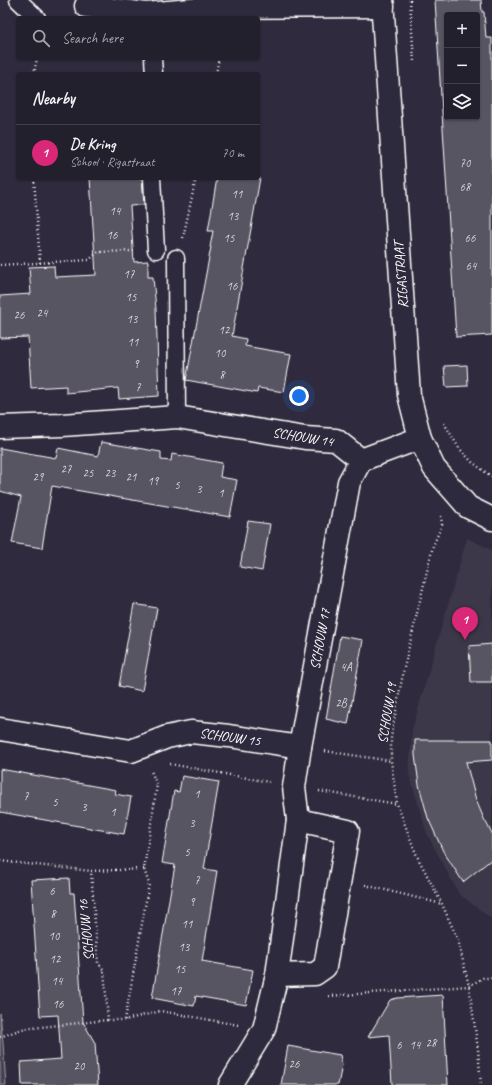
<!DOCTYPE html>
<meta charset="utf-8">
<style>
:root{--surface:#23202e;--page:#2f2d3a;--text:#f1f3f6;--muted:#a3a3aa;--line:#403e4a;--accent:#db2777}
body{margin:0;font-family:Caveat,sans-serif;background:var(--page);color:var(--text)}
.controls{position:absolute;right:12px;top:12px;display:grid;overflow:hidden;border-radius:4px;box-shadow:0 1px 3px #0004}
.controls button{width:36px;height:36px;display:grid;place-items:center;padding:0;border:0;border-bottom:1px solid var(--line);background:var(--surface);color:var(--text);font:20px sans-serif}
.you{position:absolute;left:299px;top:396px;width:14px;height:14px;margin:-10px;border:3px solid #fff;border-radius:50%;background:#1a73e8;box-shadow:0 0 0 6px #1a73e833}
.badge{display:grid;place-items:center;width:26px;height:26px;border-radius:50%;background:var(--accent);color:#fff;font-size:13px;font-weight:700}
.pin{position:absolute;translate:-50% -33px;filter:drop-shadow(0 1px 2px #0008)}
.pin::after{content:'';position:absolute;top:21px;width:14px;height:12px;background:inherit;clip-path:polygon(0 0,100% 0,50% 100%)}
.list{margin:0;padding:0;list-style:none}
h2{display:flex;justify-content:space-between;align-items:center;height:52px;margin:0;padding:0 16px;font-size:17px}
h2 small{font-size:13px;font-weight:400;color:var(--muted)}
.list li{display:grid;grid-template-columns:26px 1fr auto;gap:12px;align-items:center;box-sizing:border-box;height:56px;padding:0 16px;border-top:1px solid var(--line)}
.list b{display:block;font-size:15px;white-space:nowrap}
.list p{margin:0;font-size:13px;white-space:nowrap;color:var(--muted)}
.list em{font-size:13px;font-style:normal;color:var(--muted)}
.icon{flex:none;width:22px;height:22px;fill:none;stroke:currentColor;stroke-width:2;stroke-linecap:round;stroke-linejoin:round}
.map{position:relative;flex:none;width:492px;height:1085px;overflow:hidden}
.search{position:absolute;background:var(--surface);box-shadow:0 1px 3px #0004;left:16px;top:16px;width:244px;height:44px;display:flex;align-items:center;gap:10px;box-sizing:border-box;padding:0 14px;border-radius:4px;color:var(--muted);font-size:15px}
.panel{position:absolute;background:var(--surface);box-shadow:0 1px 3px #0004;left:16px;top:72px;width:244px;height:108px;border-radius:4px}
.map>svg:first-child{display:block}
</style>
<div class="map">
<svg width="492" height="1085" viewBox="0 0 492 1085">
<rect width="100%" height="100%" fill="#2f2a3d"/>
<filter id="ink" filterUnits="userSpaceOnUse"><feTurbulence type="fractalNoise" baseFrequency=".025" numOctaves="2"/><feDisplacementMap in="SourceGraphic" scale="8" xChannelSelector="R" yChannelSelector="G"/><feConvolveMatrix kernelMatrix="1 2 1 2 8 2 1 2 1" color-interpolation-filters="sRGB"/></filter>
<g filter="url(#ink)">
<polygon fill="#3c3749" points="467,538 492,550 492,919 459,894 427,834 409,774 412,730"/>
<polygon fill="#464152" stroke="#a2a0a8" points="0,1013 3,1043 6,1085 0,1085"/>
<g fill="#595564" stroke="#fff" fill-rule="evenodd">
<path d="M 435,0 L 481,0 L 482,12 L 484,12 L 486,38 L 492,38 L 492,335 L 456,337 ZM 447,15 L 477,15 L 477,117 L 447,117 Z"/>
<polygon points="90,178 142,178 144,205 130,206 134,262 148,261 148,277 153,277 156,309 159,396 119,399 118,388 66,393 66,386 31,388 28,337 0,338 0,296 31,294 29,267 54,266 55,277 96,275"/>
<polygon points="217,178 260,178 232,336 246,339 245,346 291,354 284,392 258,388 257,393 186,380 211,247 210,247 213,231 208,231"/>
<polygon points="467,365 468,386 446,387 444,366"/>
<polygon points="101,442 161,452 161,460 171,461 172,454 222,463 220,477 237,480 230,517 52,486 42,548 12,543 21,497 0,491 0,448 56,458 58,448 98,456"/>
<polygon points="248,521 270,524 262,571 240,567"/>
<polygon points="134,604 157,608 142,691 119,686"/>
<polygon points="340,636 363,640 348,724 326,719"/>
<polygon points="492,644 492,682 471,682 469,646"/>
<polygon points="415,740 492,740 492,760 466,762 476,800 484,819 492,833 492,859 463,882 443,851 428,818 419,785 415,755"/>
<polygon points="0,769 116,790 115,794 131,797 124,834 0,812"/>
<polygon points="182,776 219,782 204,869 217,871 202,961 253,970 246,1005 196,996 194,1006 152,998 175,865 162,863 174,791 179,792"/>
<polygon points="69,878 70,893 74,893 83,1022 95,1043 98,1085 22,1085 21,1062 61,1059 58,1015 40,1016 31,880"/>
<polygon points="443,995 448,1085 392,1085 389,1035 368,1037 390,1000 397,998"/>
<polygon points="288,1046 340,1055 342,1065 338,1085 281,1085"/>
</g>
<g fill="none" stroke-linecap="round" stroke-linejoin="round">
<defs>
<g id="pedestrian">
<polyline points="18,0 37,18"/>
<polyline points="153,58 154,74"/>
<polyline points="152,178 156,250"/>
<polyline points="176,258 177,417"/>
</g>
<g id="minor">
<polyline points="86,6 146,14 224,7 383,6"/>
<polyline points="0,427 62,425 177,417 305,438 336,440 361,460 420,438"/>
<polyline points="0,729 131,751 167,737 191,732 229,736 300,747"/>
<polyline points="277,975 315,974 325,967 348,831 298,820"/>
<polyline points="230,1085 264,1029 277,975 298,820 294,787 300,747 349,482 361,460"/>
</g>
<polyline id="tertiary" points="382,0 409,395 420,438 434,468 468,507 492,519"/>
</defs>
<use href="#pedestrian" stroke="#fff" stroke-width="19"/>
<use href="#minor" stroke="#fff" stroke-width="25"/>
<use href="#tertiary" stroke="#fff" stroke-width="25"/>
<g stroke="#fff" stroke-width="2.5" stroke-dasharray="1 3" stroke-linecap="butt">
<polyline points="410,0 414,62"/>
<polyline points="34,74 37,58"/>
<polyline points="216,74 219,58"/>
<polyline points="34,178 40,263"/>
<polyline points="183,238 196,178"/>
<polyline points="0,265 89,260 98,252 134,251"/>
<polyline points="444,423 459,448 472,462 492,477"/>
<polyline points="441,516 442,525 433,546 404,668 391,737 391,761 397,804 417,856 442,904 458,940 469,986 478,1049 481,1085"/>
<polyline points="325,751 391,761"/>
<polyline points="170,764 269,782"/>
<polyline points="319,791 397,804"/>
<polyline points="0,861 91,871"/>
<polyline points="144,869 91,871 98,963 104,970 108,1020 125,1020 161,1011 238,1025"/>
<polyline points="365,885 442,904"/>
<polyline points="329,996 469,986 483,978 492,978"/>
<polyline points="125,1020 149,884 144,869 157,785 151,771"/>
<polyline points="0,1037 22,1029 108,1020"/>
</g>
<use href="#pedestrian" stroke="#2f2a3d" stroke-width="16"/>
<use href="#minor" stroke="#2f2a3d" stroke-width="22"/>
<use href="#tertiary" stroke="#2f2a3d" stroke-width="22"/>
</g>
</g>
<g text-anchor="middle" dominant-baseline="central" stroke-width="3" stroke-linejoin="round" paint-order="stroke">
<g font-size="12" fill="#d6d4d8">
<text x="465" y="163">70</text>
<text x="465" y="187">68</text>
<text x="237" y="194">11</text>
<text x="115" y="211">14</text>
<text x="233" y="216">13</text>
<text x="112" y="235">16</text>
<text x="229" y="238">15</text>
<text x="470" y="238">66</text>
<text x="471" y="266">64</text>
<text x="129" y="274">17</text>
<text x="232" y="286">16</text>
<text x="131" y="297">15</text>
<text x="42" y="313">24</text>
<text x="19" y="315">26</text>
<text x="132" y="319">13</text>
<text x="224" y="330">12</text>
<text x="133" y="342">11</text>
<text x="220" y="353">10</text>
<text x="136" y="364">9</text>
<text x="222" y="375">8</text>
<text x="138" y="387">7</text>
<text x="66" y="469">27</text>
<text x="88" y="473">25</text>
<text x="110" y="473">23</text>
<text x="38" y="477">29</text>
<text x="131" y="477">21</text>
<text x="153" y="481">19</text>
<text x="177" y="485">5</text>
<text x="199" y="489">3</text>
<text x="221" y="493">1</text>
<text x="346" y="667">4A</text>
<text x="341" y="703">2B</text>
<text x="197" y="794">1</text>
<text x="26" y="796">7</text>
<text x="55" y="802">5</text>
<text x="84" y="807">3</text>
<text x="113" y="812">1</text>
<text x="192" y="823">3</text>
<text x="187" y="852">5</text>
<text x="197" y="880">7</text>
<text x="52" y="891">6</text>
<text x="192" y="902">9</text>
<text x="53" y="914">8</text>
<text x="187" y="924">11</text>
<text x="54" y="936">10</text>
<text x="184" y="947">13</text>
<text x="55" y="959">12</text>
<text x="180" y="969">15</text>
<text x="57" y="981">14</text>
<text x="176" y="991">17</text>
<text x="58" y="1004">16</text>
<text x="431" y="1043">28</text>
<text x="399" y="1045">6</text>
<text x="415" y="1045">14</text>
<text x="294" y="1064">26</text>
<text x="79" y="1066">20</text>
</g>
<g font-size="14" fill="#fff" stroke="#2f2a3d">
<text transform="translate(401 275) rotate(-94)">RIGASTRAAT</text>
<text transform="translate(303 437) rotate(9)">SCHOUW 14</text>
<text transform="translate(320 639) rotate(-80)">SCHOUW 17</text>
<text transform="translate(387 713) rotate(-81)">SCHOUW 19</text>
<text transform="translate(230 737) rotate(8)">SCHOUW 15</text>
<text transform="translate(86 930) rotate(-96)">SCHOUW 16</text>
</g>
</g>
</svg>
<div class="controls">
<button>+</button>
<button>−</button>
<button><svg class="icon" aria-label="layers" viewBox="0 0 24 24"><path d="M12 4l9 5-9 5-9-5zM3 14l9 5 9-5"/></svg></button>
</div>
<div class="you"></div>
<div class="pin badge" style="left:465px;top:640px">1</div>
<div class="search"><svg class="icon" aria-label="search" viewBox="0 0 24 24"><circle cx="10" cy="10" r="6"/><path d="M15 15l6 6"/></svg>Search here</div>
<section class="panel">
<h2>Nearby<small></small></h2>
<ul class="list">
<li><span class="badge">1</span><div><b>De Kring</b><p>School · Rigastraat</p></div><em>70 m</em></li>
</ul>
</section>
</div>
